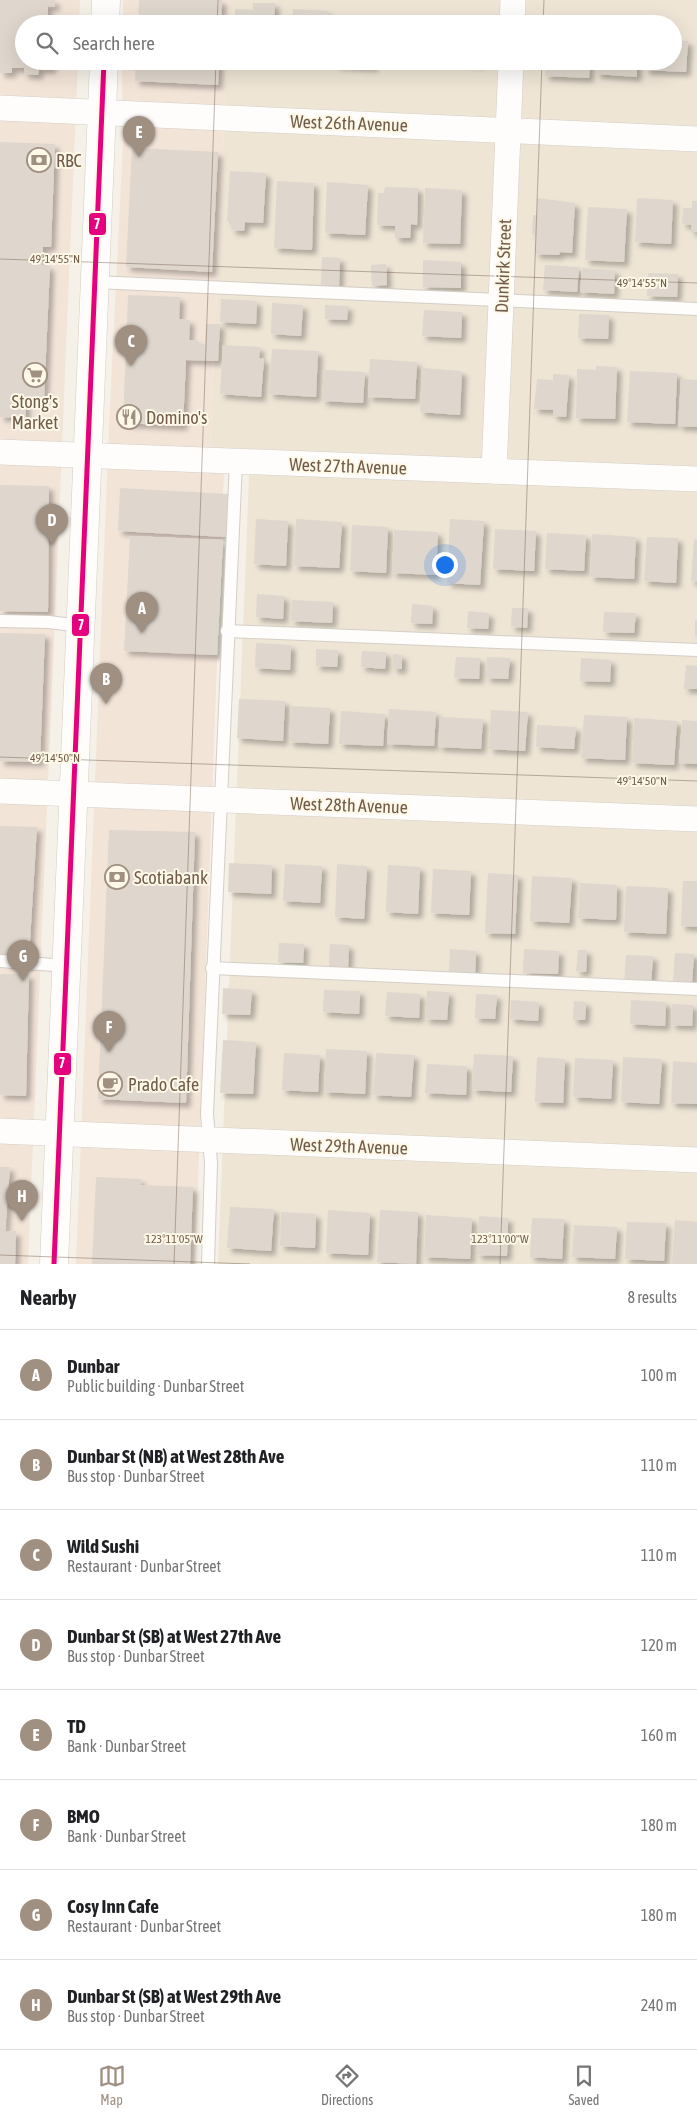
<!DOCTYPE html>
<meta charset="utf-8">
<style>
:root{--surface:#fff;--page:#f2f2f2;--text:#202124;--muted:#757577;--line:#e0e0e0;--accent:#a09081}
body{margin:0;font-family:"Asap Condensed",sans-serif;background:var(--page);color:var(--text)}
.you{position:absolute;left:444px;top:564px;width:18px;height:18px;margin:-12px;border:4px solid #fff;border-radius:50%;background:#1a73e8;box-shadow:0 0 0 8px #1a73e833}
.badge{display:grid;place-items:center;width:32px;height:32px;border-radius:50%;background:var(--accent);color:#fff;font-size:16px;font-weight:700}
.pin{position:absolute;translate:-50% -41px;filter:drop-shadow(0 1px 2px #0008)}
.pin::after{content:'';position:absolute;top:26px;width:18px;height:15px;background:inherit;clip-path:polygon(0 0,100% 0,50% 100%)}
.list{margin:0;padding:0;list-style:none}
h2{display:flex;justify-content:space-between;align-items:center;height:65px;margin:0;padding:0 20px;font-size:21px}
h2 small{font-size:16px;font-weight:400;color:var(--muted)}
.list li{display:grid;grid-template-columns:32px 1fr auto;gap:15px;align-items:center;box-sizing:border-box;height:90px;padding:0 20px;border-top:1px solid var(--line)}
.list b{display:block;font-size:19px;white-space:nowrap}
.list p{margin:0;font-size:16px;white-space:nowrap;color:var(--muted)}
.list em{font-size:16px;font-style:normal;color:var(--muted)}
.icon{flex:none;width:28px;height:28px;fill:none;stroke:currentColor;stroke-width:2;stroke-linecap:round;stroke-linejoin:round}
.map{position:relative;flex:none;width:697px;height:1264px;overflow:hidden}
.search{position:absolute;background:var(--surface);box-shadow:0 5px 20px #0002;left:15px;right:15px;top:15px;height:55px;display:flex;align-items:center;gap:12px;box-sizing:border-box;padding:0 18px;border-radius:28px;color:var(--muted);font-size:19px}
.sheet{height:785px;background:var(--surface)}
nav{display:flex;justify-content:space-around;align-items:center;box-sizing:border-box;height:70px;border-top:1px solid var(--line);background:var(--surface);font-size:14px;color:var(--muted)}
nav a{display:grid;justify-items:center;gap:2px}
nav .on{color:var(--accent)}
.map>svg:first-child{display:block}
</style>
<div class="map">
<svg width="697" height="1264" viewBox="0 0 697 1264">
<defs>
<filter id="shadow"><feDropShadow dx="4.5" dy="4.5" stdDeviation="2.5" flood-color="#0004"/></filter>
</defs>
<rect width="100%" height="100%" fill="#f5f1e8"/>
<polygon fill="#eee5d5" points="230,0 697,0 697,1264 218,1264 250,451 210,449 227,61 673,61 673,24 229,24"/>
<g fill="#f3e4d8">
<polygon points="0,0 80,0 79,24 24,24 24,61 78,61 28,1264 0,1264"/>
<polygon points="123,0 230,0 229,24 123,24"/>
<polygon points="122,61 227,61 209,470 224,471 195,1264 76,1264 109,427 123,143"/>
</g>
<g fill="#dfd7cd" filter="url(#shadow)">
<polygon points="0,0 55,0 55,7 48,6 48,15 55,15 54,24 24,24 24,61 52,61 52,69 39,69 38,75 24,74 24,68 12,68 12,73 0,73"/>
<polygon points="139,0 222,0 221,24 138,24"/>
<polygon points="253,3 275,3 274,24 235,24 235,9 253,10"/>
<polygon points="293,9 328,11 327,24 292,24"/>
<polygon points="673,40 688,41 686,72 645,70 645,61 673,61"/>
<polygon points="136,61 219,61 218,85 135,81"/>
<polygon points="335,61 373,61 373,67 335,65"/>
<polygon points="450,61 479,61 479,64"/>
<polygon points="546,61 590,61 589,78 545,76"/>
<polygon points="597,61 637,61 637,77 596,74"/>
<polygon points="0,142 55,144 51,247 43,247 42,265 50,266 44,399 26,398 26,418 0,417"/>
<polygon points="132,148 218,152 212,272 126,267"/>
<polygon points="230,171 266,173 263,223 245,222 244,231 231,230 232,221 227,221"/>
<polygon points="277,181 314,183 312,250 274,248"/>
<polygon points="327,182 368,185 365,235 325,233"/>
<polygon points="385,187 418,188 417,225 411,224 410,238 395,238 395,226 377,225 378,193 384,193"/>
<polygon points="425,188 462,190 460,244 423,243"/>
<polygon points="537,198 575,203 572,253 560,252 559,255 535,254 536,234 532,234 533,215 537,215"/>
<polygon points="637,198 673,200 671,244 635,242"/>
<polygon points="692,201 697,201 697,232 691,232 691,225 682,224 683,208 692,208"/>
<polygon points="588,207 627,209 624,262 585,260"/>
<polygon points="322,257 340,258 339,286 321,285"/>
<polygon points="423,260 461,262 461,288 423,287"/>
<polygon points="386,264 387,285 372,286 371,265"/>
<polygon points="545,265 579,267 577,292 543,290"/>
<polygon points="582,268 615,270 614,294 580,292"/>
<polygon points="648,273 678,274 677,297 647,296"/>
<polygon points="128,295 180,297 179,319 190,320 189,340 197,340 197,343 205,344 206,324 220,324 218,361 186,360 183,426 123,423"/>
<polygon points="221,299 257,301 256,324 220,322"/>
<polygon points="272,303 303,305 301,336 271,334"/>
<polygon points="325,305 348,306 347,320 325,319"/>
<polygon points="424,310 462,312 461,338 422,336"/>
<polygon points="579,314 609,315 608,339 578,338"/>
<polygon points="223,345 260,347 259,358 264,359 261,397 220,394"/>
<polygon points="272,349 318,351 316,397 269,394"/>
<polygon points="370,359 417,362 415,399 368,397"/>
<polygon points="596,366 617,367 615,419 576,418 577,369 596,370"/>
<polygon points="422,368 462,371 460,415 420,412"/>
<polygon points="324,370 365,372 363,403 322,401"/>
<polygon points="630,371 677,373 675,424 627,422"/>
<polygon points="553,374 569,375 566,417 553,416 553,410 534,409 537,379 553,380"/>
<polygon points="681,379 697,380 697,427 678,426"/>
<polygon points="0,485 49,486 48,612 0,611"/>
<polygon points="120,488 228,494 226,537 118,531"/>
<polygon points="256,519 288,521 286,566 254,564"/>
<polygon points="296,519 342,522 339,568 294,566"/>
<polygon points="450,519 484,521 480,585 447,583"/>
<polygon points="352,525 388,527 386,573 350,571"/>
<polygon points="495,529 536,531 534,571 493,569"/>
<polygon points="394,530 438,532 436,575 392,573"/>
<polygon points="547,533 586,535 584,571 545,569"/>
<polygon points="592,534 636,537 634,579 590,577"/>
<polygon points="130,536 223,540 217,655 124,651"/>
<polygon points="647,537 678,538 676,583 644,581"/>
<polygon points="694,539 697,540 697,582 691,581"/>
<polygon points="257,594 284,596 283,619 256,617"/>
<polygon points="292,600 333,602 332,623 291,621"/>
<polygon points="412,604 433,606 432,624 411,623"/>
<polygon points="512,608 528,608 527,628 511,627"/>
<polygon points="468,611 489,613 488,629 467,628"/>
<polygon points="604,612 636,613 634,633 603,632"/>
<rect x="695" y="620" width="2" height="16"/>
<polygon points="0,633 45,634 40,762 0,761"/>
<polygon points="256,643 291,645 290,670 255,668"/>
<polygon points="316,649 338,650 337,667 316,666"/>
<polygon points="362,651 386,652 385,669 361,667"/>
<polygon points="393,654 402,655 402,669 393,669"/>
<polygon points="456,657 480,658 479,679 454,678"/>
<polygon points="487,657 510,658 508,679 486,678"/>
<polygon points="581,658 611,660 610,682 580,681"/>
<polygon points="686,665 697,666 697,689 684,689"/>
<polygon points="239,699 285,701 283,741 237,738"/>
<polygon points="291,706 330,708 328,744 289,742"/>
<polygon points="389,709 436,712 434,746 387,744"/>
<polygon points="491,710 528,712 525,751 489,749"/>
<polygon points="341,711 385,714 383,746 339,744"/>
<polygon points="584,715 627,717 625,760 581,758"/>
<polygon points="440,717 483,719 481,749 438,747"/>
<polygon points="634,718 677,721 674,765 632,763"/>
<polygon points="682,720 697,721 697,764 679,763"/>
<polygon points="537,725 576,727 574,749 536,747"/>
<polygon points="0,826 37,827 29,957 0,956"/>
<polygon points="109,830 195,832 186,1103 98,1099"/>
<polygon points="229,863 272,865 271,894 228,892"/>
<polygon points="285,864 322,866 320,903 283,901"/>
<polygon points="337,864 367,866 364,919 335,917"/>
<polygon points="388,865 420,867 418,914 386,912"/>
<polygon points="433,869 471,871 469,915 431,913"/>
<polygon points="488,873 518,875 515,934 485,933"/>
<polygon points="532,876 572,878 569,923 530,921"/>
<polygon points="683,881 697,881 697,927 681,926"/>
<polygon points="580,883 617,885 616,920 578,918"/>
<polygon points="626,886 668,888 666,934 624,932"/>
<polygon points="279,943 304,944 303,963 278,962"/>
<polygon points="330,944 349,945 348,968 329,967"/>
<polygon points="450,949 476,951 475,976 449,974"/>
<polygon points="524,949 559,951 558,974 523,973"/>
<polygon points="578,950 587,950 586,972 576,971"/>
<polygon points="675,953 694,954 692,984 673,983"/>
<polygon points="626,955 653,956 651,986 624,985"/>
<polygon points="0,974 29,974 26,1096 0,1095"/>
<polygon points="223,988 252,990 250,1015 222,1014"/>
<polygon points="324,990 360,991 359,1014 323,1012"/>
<polygon points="427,991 449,992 447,1020 425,1019"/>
<polygon points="387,992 420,994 419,1018 385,1016"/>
<polygon points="476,994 497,995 495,1019 475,1018"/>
<polygon points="511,1000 539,1002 538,1021 510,1019"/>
<polygon points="631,1000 666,1002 665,1026 630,1024"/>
<polygon points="574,1001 586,1002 585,1020 573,1020"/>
<polygon points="672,1004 693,1005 692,1026 671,1025"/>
<polygon points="223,1040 256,1042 253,1094 220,1093"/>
<polygon points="326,1049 367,1051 365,1094 324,1092"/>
<polygon points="284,1053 320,1055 318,1092 282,1090"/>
<polygon points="376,1053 414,1055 411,1097 373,1095"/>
<polygon points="474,1054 513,1056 511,1092 472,1090"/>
<polygon points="537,1057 565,1059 563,1103 535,1102"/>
<polygon points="623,1057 662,1059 659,1104 621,1102"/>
<polygon points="575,1058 613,1060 611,1099 573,1097"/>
<polygon points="673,1061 697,1063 697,1104 671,1103"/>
<polygon points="427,1064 467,1066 466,1095 425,1093"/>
<polygon points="0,1167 10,1167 5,1232 16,1231 15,1264 0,1264"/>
<polygon points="96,1177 141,1179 141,1185 193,1187 190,1264 92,1264"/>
<polygon points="230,1207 274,1209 271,1251 227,1248"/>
<polygon points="328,1210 370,1213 368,1255 326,1253"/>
<polygon points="380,1210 418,1212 416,1264 377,1262"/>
<polygon points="281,1212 316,1214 315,1248 280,1246"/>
<polygon points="426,1215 472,1218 470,1259 424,1257"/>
<polygon points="479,1216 508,1218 507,1256 477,1255"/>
<polygon points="532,1218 564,1219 562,1259 530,1257"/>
<polygon points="675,1220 697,1222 697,1264 672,1264"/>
<polygon points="627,1222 666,1223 664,1261 625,1259"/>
<polygon points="574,1225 617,1227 615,1259 572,1257"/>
</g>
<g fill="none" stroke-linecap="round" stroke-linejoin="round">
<defs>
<g id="lane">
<polyline points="95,282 697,309"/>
<polyline points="0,621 49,622 80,626"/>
<polyline points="227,631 697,650"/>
<polyline points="0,961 67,966"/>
<polyline points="212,968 697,989"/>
<polyline points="208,1264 211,1163 207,1114 236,462"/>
</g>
<g id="street">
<polyline points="512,24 513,0"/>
<polyline points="0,108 697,139"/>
<polyline points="0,452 697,479"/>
<polyline points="494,471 511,61"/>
<polyline points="0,791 697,819"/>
<polyline points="0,1131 697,1160"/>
</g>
<g id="secondary">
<polyline points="105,24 106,0"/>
<polyline points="54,1264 104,61"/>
</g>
</defs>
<use href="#lane" stroke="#d4cec6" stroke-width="14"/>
<use href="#street" stroke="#d4cec6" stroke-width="26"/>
<use href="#secondary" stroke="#d3cdc3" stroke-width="29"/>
<use href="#lane" stroke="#fefdfc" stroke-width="12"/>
<use href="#street" stroke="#fefdfc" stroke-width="25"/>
<use href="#secondary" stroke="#fefdfc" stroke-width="28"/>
<defs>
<polyline id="bus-1" points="54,1264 104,61"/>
</defs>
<use href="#bus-1" stroke="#fef8e8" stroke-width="9"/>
<use href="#bus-1" stroke="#e5007d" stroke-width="5"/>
</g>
<path fill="none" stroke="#725c49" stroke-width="1" stroke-opacity="0.45" d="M 217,24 L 218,0M 543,24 L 544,0M 0,259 L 697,283M 0,757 L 697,781M 0,1255 L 250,1264M 174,1264 L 216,61M 500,1264 L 542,61"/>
<defs>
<symbol id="bank-ring" viewBox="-11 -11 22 22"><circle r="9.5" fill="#fef8e8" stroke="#a09081" stroke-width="1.5"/><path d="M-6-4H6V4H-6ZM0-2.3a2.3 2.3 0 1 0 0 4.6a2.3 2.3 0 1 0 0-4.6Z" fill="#a09081"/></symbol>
<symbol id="supermarket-ring" viewBox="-11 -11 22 22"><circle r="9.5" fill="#fef8e8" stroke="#a09081" stroke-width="1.5"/><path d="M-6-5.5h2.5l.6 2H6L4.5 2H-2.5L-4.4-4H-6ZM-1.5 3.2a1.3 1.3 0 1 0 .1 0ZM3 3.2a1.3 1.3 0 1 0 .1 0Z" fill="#a09081"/></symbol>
<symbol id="restaurant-ring" viewBox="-11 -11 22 22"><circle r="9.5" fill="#fef8e8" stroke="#a09081" stroke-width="1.5"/><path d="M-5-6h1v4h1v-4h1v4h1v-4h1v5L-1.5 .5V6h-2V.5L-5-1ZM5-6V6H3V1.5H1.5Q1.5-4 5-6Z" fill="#a09081"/></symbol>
<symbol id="cafe-ring" viewBox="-11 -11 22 22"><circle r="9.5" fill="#fef8e8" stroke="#a09081" stroke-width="1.5"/><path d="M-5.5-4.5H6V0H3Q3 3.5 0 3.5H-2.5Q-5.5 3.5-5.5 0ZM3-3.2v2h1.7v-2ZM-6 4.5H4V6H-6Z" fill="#a09081"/></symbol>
</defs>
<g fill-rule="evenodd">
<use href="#bank-ring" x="25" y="146" width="28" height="28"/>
<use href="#supermarket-ring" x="21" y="361" width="28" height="28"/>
<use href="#restaurant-ring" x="115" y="403" width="28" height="28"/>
<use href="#bank-ring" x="103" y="863" width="28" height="28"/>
<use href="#cafe-ring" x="96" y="1070" width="28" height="28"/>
</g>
<g text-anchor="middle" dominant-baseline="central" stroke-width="4" stroke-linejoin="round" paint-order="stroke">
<g font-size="18" fill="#725c49" stroke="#fef8e8">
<text transform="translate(349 123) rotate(2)">West 26th Avenue</text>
<text transform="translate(503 266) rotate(-88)">Dunkirk Street</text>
<text transform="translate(348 466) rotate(2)">West 27th Avenue</text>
<text transform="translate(349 805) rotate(2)">West 28th Avenue</text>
<text transform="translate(349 1146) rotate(2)">West 29th Avenue</text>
</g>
<g font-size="18" fill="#725c49" stroke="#fef8e8" text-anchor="start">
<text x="56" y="160">RBC</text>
<text x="35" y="401" text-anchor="middle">Stong's<tspan x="35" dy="21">Market</tspan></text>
<text x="146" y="417">Domino's</text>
<text x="134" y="877">Scotiabank</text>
<text x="128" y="1084">Prado Cafe</text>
</g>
</g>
<g font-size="12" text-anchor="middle" fill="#725c49" stroke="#fef8e8" stroke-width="4" stroke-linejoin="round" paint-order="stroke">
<text x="55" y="263">49°14'55"N</text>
<text x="642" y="287">49°14'55"N</text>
<text x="55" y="762">49°14'50"N</text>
<text x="642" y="785">49°14'50"N</text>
<text x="174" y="1243">123°11'05"W</text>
<text x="500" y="1243">123°11'00"W</text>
</g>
<g stroke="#fef8e8" stroke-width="2">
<rect x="88" y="212" width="19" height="24" rx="5" fill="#e5007d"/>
<rect x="71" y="613" width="19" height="24" rx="5" fill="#e5007d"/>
<rect x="53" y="1052" width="19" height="24" rx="5" fill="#e5007d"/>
</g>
<g font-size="14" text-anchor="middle" font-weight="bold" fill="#fff">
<text x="97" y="229">7</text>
<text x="81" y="630">7</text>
<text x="62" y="1068">7</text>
</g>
</svg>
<div class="you"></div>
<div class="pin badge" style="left:142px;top:633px">A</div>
<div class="pin badge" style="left:106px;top:704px">B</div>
<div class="pin badge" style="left:131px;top:366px">C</div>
<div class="pin badge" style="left:52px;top:545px">D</div>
<div class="pin badge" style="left:139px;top:157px">E</div>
<div class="pin badge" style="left:109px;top:1052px">F</div>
<div class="pin badge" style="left:23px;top:981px">G</div>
<div class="pin badge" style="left:22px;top:1221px">H</div>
<div class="search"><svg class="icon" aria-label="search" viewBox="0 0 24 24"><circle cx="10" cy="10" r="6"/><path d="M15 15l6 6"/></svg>Search here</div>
</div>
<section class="sheet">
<h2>Nearby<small>8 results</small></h2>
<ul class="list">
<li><span class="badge">A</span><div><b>Dunbar</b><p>Public building · Dunbar Street</p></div><em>100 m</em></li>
<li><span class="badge">B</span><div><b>Dunbar St (NB) at West 28th Ave</b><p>Bus stop · Dunbar Street</p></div><em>110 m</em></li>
<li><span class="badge">C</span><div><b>Wild Sushi</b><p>Restaurant · Dunbar Street</p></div><em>110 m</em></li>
<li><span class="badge">D</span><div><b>Dunbar St (SB) at West 27th Ave</b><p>Bus stop · Dunbar Street</p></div><em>120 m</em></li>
<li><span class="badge">E</span><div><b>TD</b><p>Bank · Dunbar Street</p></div><em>160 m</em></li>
<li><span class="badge">F</span><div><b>BMO</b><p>Bank · Dunbar Street</p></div><em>180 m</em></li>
<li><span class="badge">G</span><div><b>Cosy Inn Cafe</b><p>Restaurant · Dunbar Street</p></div><em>180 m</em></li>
<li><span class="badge">H</span><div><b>Dunbar St (SB) at West 29th Ave</b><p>Bus stop · Dunbar Street</p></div><em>240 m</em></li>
</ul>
</section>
<nav>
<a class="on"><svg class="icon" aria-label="map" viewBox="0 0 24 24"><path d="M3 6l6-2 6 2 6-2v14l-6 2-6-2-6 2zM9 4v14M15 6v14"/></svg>Map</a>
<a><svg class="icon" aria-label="directions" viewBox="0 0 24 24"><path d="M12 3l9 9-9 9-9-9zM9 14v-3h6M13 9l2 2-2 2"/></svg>Directions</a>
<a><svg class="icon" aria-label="saved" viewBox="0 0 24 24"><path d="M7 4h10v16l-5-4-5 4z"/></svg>Saved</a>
</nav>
